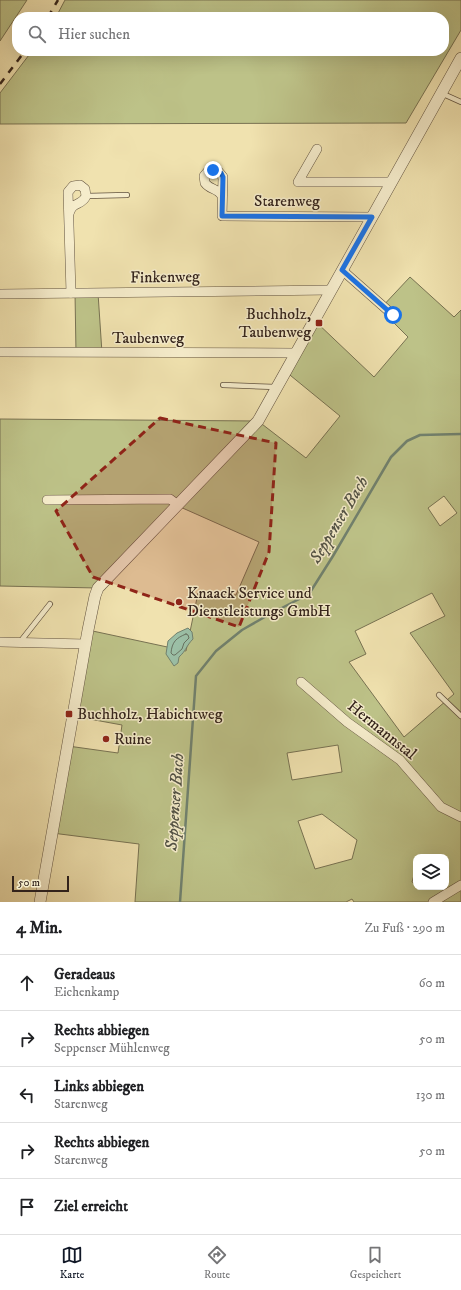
<!DOCTYPE html>
<html lang="de">
<meta charset="utf-8">
<style>
:root{--surface:#fff;--page:#f2f2f2;--text:#202124;--muted:#757577;--line:#e0e0e0;--accent:#111827}
body{margin:0;font-family:"IM FELL DW Pica",serif;background:var(--page);color:var(--text)}
.controls{position:absolute;right:12px;bottom:12px;display:grid;overflow:hidden;border-radius:8px;box-shadow:0 4px 16px #0002}
.controls button{width:36px;height:36px;display:grid;place-items:center;padding:0;border:0;border-bottom:1px solid var(--line);background:var(--surface);color:var(--text);font:20px sans-serif}
.scale{position:absolute;left:12px;bottom:10px;width:57px;box-sizing:border-box;padding-left:4px;border:2px solid #33231b;border-top:0;font-size:11px;line-height:14px;white-space:nowrap;color:#33231b;-webkit-text-stroke:3px #f5eccb;paint-order:stroke}
.stop{position:absolute;width:12px;height:12px;margin:-9px;border:3px solid #1a73e8;border-radius:50%;background:#fff}
.stop.end{background:#1a73e8;border-color:#fff;box-shadow:0 1px 4px #0008}
.list{margin:0;padding:0;list-style:none}
h2{display:flex;justify-content:space-between;align-items:center;height:52px;margin:0;padding:0 16px;font-size:17px}
h2 small{font-size:13px;font-weight:400;color:var(--muted)}
.list li{display:grid;grid-template-columns:26px 1fr auto;gap:12px;align-items:center;box-sizing:border-box;height:56px;padding:0 16px;border-top:1px solid var(--line)}
.list b{display:block;font-size:15px;white-space:nowrap}
.list p{margin:0;font-size:13px;white-space:nowrap;color:var(--muted)}
.list em{font-size:13px;font-style:normal;color:var(--muted)}
.icon{flex:none;width:22px;height:22px;fill:none;stroke:currentColor;stroke-width:2;stroke-linecap:round;stroke-linejoin:round}
.map{position:relative;flex:none;width:461px;height:902px;overflow:hidden}
.search{position:absolute;background:var(--surface);box-shadow:0 4px 16px #0002;left:12px;right:12px;top:12px;height:44px;display:flex;align-items:center;gap:10px;box-sizing:border-box;padding:0 14px;border-radius:16px;color:var(--muted);font-size:15px}
.sheet{height:332px;background:var(--surface)}
nav{display:flex;justify-content:space-around;align-items:center;box-sizing:border-box;height:56px;border-top:1px solid var(--line);background:var(--surface);font-size:11px;color:var(--muted)}
nav a{display:grid;justify-items:center;gap:2px}
nav .on{color:var(--accent)}
.map>svg:first-child{display:block}
</style>
<div class="map">
<svg width="461" height="902" viewBox="0 0 461 902">
<rect width="100%" height="100%" fill="#f0e2af"/>
<filter id="stains"><feTurbulence type="fractalNoise" baseFrequency=".005" numOctaves="4"/><feColorMatrix values="0 0 0 0 .2 0 0 0 0 .09 0 0 0 0 .02 0 0 0 .5 -.17"/></filter>
<radialGradient id="worn" r=".72"><stop offset=".6" stop-color="#630" stop-opacity="0"/><stop offset="1" stop-color="#630" stop-opacity=".3"/></radialGradient>
<g fill="#bdc288" stroke="#787252" fill-rule="evenodd">
<polygon points="0,0 27,0 0,41"/>
<polygon points="65,0 461,0 461,30 406,123 0,124 0,93 32,51 444,51 444,17 56,17"/>
<path d="M 410,277 L 454,317 L 461,310 L 461,902 L 354,902 L 352,899 L 346,902 L 135,902 L 139,844 L 52,833 L 68,746 L 118,753 L 122,725 L 73,716 L 88,630 L 186,651 L 198,593 L 236,595 L 259,542 L 178,506 L 98,588 L 0,586 L 0,419 L 258,421 L 306,458 L 340,416 L 285,371 L 314,320 L 374,377 L 408,337 L 380,309 ZM 444,496 L 457,513 L 440,526 L 428,508 ZM 432,593 L 445,616 L 410,633 L 454,694 L 404,737 L 349,662 L 366,654 L 355,631 ZM 338,745 L 342,772 L 292,780 L 287,753 ZM 322,814 L 357,840 L 352,859 L 315,869 L 298,821 ZM 416,857 L 446,857 L 446,887 L 435,887 L 435,888 L 429,887 L 416,887 L 416,884 L 412,882 L 416,868 Z"/>
<polygon points="75,293 98,293 102,353 76,353"/>
</g>
<path fill="#9bbfa6" stroke="#71816e" d="M 188,628 L 192,632 L 193,639 C 186,646 186,651 179,657 L 178,663 L 174,666 L 166,654 L 168,641 L 177,633 Z"/>
<g fill="none" stroke-linecap="round" stroke-linejoin="round">
<path stroke="#677160" stroke-width="1" d="M 186,634 L 188,635 L 189,638 L 184,643 L 182,649 L 175,655 L 173,655 L 171,653 C 172,642 176,638 186,634 Z"/>
<polyline stroke="#71816e" stroke-width="2.5" points="180,902 196,676 216,651 242,630 270,614 309,594 333,556 391,457 407,441 420,435 461,434"/>
<defs>
<g id="service">
<polyline points="441,93 461,102"/>
<polyline points="86,196 127,195"/>
<polyline points="223,385 276,387"/>
<polyline points="20,642 50,604"/>
<polyline points="439,695 461,716"/>
</g>
<g id="minor">
<polyline points="317,149 298,182 391,182"/>
<path d="M 222,196 C 218,188 210,190 205,183 L 204,176 L 209,170 L 218,171 L 223,177 L 222,216 L 372,217"/>
<path d="M 69,214 C 72,201 82,206 86,196 L 85,189 L 80,185 L 73,186 L 68,192 L 71,293"/>
<polyline points="342,270 393,315"/>
<polyline points="0,294 330,290"/>
<polyline points="0,352 295,353"/>
<polyline points="47,500 170,499 178,505"/>
<polyline points="0,642 86,644"/>
<polyline points="301,682 347,722 400,760 441,807 461,817"/>
<polyline points="433,902 461,885"/>
</g>
<polyline id="tertiary" points="40,902 88,630 95,596 98,588 258,421 461,58"/>
</defs>
<use href="#service" stroke="#625340" stroke-width="6"/>
<use href="#minor" stroke="#625340" stroke-width="10"/>
<use href="#tertiary" stroke="#625340" stroke-width="12"/>
<use href="#service" stroke="#f5eccb" stroke-width="4.5"/>
<use href="#minor" stroke="#f5eccb" stroke-width="9"/>
<use href="#tertiary" stroke="#f5eccb" stroke-width="11"/>
<g stroke="#33231b" stroke-width="2.5" stroke-dasharray="7 7" stroke-linecap="butt">
<polyline points="48,17 58,0"/>
<polyline points="0,84 25,51"/>
</g>
</g>
<g fill="none" stroke-linecap="round" stroke-linejoin="round">
<polyline stroke="#1a73e8" stroke-width="5" points="213,170 221,173 223,177 222,216 372,217 342,270 393,315"/>
</g>
<path fill="#8f2418" fill-opacity="0.2" stroke="#8f2418" stroke-width="3" stroke-dasharray="8 5" stroke-linejoin="round" d="M 160,418 L 276,443 L 269,552 L 239,627 L 93,577 L 56,511 Z"/>
<g fill="#8f2418" stroke="#f5eccb" stroke-width="1.5">
<rect x="315" y="319" width="8" height="8" rx="2"/>
<circle cx="179" cy="602" r="4"/>
<rect x="65" y="710" width="8" height="8" rx="2"/>
<circle cx="106" cy="739" r="4"/>
</g>
<g text-anchor="middle" dominant-baseline="central" stroke-width="3" stroke-linejoin="round" paint-order="stroke">
<g font-size="16" fill="#33231b" stroke="#f5eccb">
<text x="287" y="201">Starenweg</text>
<text transform="translate(165 277) rotate(-1)">Finkenweg</text>
<text x="148" y="338">Taubenweg</text>
<text transform="translate(382 730) rotate(39)">Hermannstal</text>
</g>
<g font-size="16" fill="#33231b" stroke="#f5eccb" text-anchor="start">
<text x="311" y="314" text-anchor="end">Buchholz,<tspan x="311" dy="18">Taubenweg</tspan></text>
<text x="187" y="593">Knaack Service und<tspan x="187" dy="18">Dienstleistungs GmbH</tspan></text>
<text x="77" y="714">Buchholz, Habichtweg</text>
<text x="114" y="739">Ruine</text>
</g>
<g font-size="17" font-style="italic" fill="#525245" stroke="#f5eccb">
<text transform="translate(339 520) rotate(-59)">Seppenser Bach</text>
<text transform="translate(175 802) rotate(-86)">Seppenser Bach</text>
</g>
</g>
<rect width="100%" height="100%" filter="url(#stains)"/>
<rect width="100%" height="100%" fill="url(#worn)"/>
</svg>
<div class="controls">
<button><svg class="icon" aria-label="layers" viewBox="0 0 24 24"><path d="M12 4l9 5-9 5-9-5zM3 14l9 5 9-5"/></svg></button>
</div>
<div class="scale">50 m</div>
<div class="stop" style="left:393px;top:315px"></div>
<div class="stop end" style="left:213px;top:170px"></div>
<div class="search"><svg class="icon" aria-label="search" viewBox="0 0 24 24"><circle cx="10" cy="10" r="6"/><path d="M15 15l6 6"/></svg>Hier suchen</div>
</div>
<section class="sheet">
<h2>4 Min.<small>Zu Fuß · 290 m</small></h2>
<ul class="list">
<li><svg class="icon" aria-label="ahead" viewBox="0 0 24 24"><path d="M12 20V5M6 11l6-6 6 6"/></svg><div><b>Geradeaus</b><p>Eichenkamp</p></div><em>60 m</em></li>
<li><svg class="icon" aria-label="right" viewBox="0 0 24 24"><path d="M7 20v-9h11M14 6l5 5-5 5"/></svg><div><b>Rechts abbiegen</b><p>Seppenser Mühlenweg</p></div><em>50 m</em></li>
<li><svg class="icon" aria-label="left" viewBox="0 0 24 24"><path d="M17 20v-9H6M10 6l-5 5 5 5"/></svg><div><b>Links abbiegen</b><p>Starenweg</p></div><em>130 m</em></li>
<li><svg class="icon" aria-label="right" viewBox="0 0 24 24"><path d="M7 20v-9h11M14 6l5 5-5 5"/></svg><div><b>Rechts abbiegen</b><p>Starenweg</p></div><em>50 m</em></li>
<li><svg class="icon" aria-label="arrive" viewBox="0 0 24 24"><path d="M6 21V4h12l-3 4 3 4H6"/></svg><div><b>Ziel erreicht</b></div></li>
</ul>
</section>
<nav>
<a class="on"><svg class="icon" aria-label="map" viewBox="0 0 24 24"><path d="M3 6l6-2 6 2 6-2v14l-6 2-6-2-6 2zM9 4v14M15 6v14"/></svg>Karte</a>
<a><svg class="icon" aria-label="directions" viewBox="0 0 24 24"><path d="M12 3l9 9-9 9-9-9zM9 14v-3h6M13 9l2 2-2 2"/></svg>Route</a>
<a><svg class="icon" aria-label="saved" viewBox="0 0 24 24"><path d="M7 4h10v16l-5-4-5 4z"/></svg>Gespeichert</a>
</nav>
